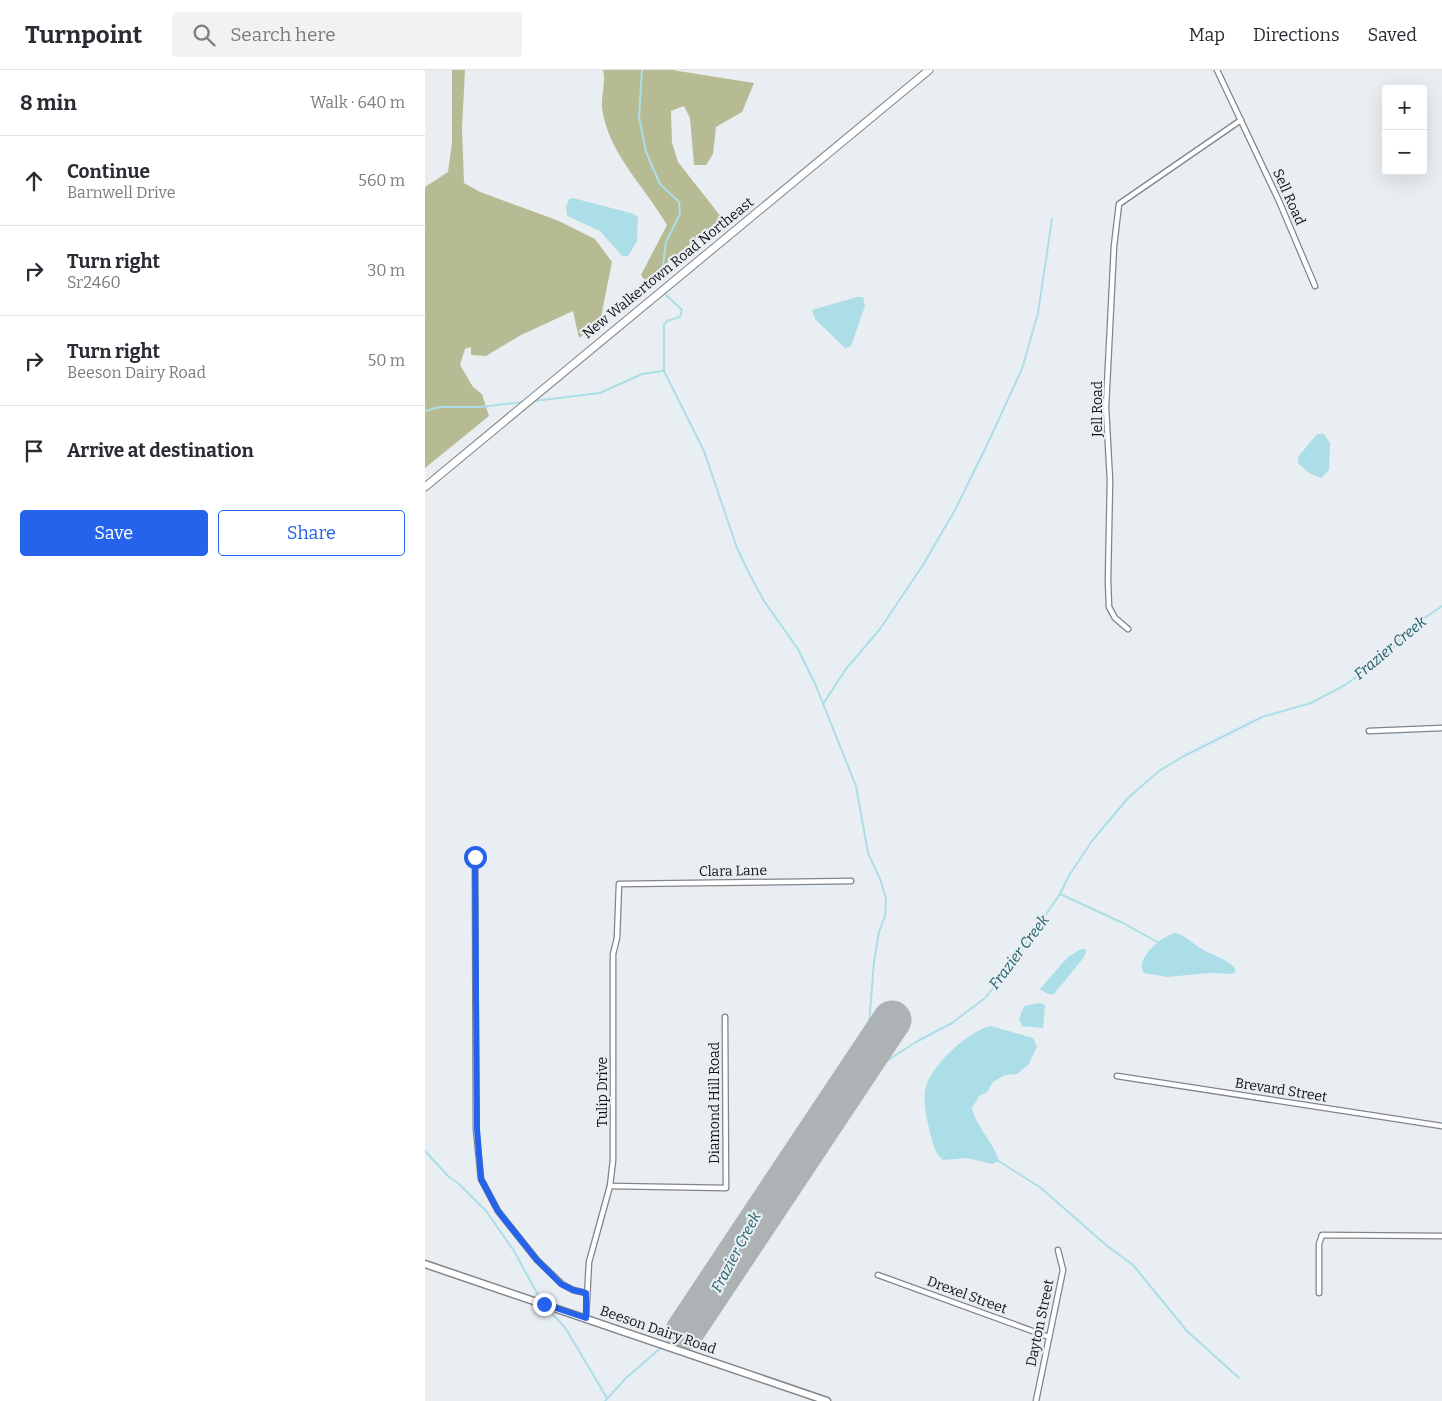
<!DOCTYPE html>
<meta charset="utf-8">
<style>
:root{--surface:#fff;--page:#f2f2f3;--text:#2b2b33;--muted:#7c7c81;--line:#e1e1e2;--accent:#2563eb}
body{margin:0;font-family:Bitter,serif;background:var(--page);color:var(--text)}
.controls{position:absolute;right:15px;top:15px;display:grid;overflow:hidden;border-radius:5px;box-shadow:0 5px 20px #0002}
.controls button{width:45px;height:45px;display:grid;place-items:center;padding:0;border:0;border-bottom:1px solid var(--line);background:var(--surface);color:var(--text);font:25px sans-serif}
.stop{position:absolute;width:15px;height:15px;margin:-11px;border:4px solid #2563eb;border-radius:50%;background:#fff}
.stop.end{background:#2563eb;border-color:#fff;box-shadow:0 1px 5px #0008}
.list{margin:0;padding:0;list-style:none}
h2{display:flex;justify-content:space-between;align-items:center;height:65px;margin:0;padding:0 20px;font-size:21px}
h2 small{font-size:16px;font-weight:400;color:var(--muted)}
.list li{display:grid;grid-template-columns:32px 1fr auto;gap:15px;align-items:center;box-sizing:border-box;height:90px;padding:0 20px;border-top:1px solid var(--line)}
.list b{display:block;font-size:19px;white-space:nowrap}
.list p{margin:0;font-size:16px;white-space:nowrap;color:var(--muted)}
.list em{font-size:16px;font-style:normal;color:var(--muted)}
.actions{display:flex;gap:10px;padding:15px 20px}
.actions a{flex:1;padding:11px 0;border:1px solid var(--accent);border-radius:5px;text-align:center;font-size:18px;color:var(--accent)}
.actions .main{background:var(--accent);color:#fff}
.icon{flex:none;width:28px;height:28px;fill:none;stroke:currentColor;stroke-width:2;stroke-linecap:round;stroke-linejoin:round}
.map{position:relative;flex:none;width:1017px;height:1331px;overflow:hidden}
header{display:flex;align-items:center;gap:30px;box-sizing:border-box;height:70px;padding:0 25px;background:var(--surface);border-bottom:1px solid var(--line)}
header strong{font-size:24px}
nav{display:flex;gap:28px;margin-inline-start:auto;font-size:18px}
.search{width:350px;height:45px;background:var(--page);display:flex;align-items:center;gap:12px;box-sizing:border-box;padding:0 18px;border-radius:5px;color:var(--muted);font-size:19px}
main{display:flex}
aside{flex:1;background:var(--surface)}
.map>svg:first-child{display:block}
</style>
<header>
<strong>Turnpoint</strong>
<div class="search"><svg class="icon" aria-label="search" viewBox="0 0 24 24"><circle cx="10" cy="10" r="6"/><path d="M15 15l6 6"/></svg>Search here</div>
<nav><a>Map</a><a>Directions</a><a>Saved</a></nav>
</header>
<main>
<aside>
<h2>8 min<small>Walk · 640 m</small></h2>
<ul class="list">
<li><svg class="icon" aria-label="ahead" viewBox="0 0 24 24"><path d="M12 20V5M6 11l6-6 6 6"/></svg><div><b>Continue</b><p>Barnwell Drive</p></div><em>560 m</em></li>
<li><svg class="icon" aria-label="right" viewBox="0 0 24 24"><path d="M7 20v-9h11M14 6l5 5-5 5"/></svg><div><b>Turn right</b><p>Sr2460</p></div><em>30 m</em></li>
<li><svg class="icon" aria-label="right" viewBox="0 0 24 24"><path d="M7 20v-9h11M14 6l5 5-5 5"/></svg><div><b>Turn right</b><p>Beeson Dairy Road</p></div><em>50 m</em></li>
<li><svg class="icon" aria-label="arrive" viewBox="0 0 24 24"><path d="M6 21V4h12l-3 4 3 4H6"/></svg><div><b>Arrive at destination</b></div></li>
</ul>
<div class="actions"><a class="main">Save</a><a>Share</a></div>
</aside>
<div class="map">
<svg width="1017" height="1331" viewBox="0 0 1017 1331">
<rect width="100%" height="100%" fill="#e9eef3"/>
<g fill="#b7bb94">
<polygon points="27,0 40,0 37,59 39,113 55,122 134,151 170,169 187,192 175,252 154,268 148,241 96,265 61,286 46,285 46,277 40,279 35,295 48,317 57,324 64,346 0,398 0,117 23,102 27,73"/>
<path d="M 178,0 L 247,0 L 329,13 L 317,42 L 291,57 L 288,84 L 281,95 L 269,95 L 265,48 L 259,36 L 246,41 L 247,73 L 253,92 L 297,148 L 220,211 L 216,205 L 242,155 C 220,117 183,83 177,38 C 176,26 181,12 178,0 Z"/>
</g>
<g fill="#acdee8">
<polygon points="148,128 209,144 213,147 212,171 203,186 197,186 175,161 142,146 141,137 144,129"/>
<polygon points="432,227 438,227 440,236 426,276 420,278 390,249 387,240"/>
<polygon points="892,364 899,364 905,373 904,400 896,408 884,403 873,393 873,387"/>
<path d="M 751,863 C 760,865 767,873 775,878 C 786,885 801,888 810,898 L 810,902 L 806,904 L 785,903 L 742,907 L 719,903 C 709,889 737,865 751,863 Z"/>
<polygon points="656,879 660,879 661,882 659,887 629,924 623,924 615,919 643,887"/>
<polygon points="615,933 620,935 618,958 597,956 594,949 599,936"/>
<path d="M 566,956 L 608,968 L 612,976 L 604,994 L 592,1004 L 580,1005 L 568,1012 L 562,1022 L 554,1026 L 547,1038 C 551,1057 568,1071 574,1091 L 567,1094 L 542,1088 L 518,1090 C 509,1083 508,1073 505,1063 C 502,1049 497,1031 501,1017 C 506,995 545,960 566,956 Z"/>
</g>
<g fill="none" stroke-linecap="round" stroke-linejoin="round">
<g stroke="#acdee8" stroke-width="2">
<polyline points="217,0 214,47 221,82 235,114 254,132 255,144 241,172 236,210"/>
<polyline points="241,225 257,240 255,247 242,251 239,255 239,301 279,381 312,478 324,503 339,531 373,579 391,616 431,716 443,783 455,809 461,828 460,846 454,862 449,892 440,1005"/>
<polyline points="109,331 175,323 217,304 238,301"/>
<polyline points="0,341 15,337 55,337 99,332"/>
<polyline points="398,634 421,599 455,559 498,495 530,440 561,377 597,299 613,243 627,149"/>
<polyline points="635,824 698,853 734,873"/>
<polyline points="0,1081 24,1107 33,1113 61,1141 89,1181 117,1232"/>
<polyline points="572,1090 616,1118 681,1175 708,1195 762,1261 814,1308"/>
<polyline points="123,1239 141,1259 182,1328"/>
<polyline points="242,1273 282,1238 320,1170 338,1130 366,1088 408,1035 428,1014 440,1005 491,972 527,953 560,928 584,898 635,824 645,804 667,771 703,728 734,701 759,686 837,647 886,633 920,615 957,589 992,553 1017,536"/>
<polyline points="180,1331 201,1308 238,1276"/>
</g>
<polyline stroke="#adb2b5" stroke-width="39" points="260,1261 467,950"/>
<defs>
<g id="street">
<polyline points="792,0 854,131 890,216"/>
<polyline points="703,559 690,548 684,537 683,510 685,411 681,337 689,176 694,134 816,50"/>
<polyline points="944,661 1017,658"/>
<polyline points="50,787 51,1059 56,1109 73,1141 112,1190 137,1214 148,1220 161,1223"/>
<polyline points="692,1006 1017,1056"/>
<polyline points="185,1116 301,1118 300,947"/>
<polyline points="453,1205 624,1267"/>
<polyline points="894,1223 894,1174 897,1165 1017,1166"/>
<polyline points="161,1248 164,1192 185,1116 188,1090 188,884 192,868 194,814 426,811"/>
<polyline points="611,1331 638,1200 633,1180"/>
</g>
<polyline id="secondary" points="0,1194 402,1331"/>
<polyline id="primary" points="0,417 504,0"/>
</defs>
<use href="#street" stroke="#808589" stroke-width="7"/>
<use href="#secondary" stroke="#808589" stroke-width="9"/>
<use href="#primary" stroke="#808589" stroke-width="9"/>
<use href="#street" stroke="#fff" stroke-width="4.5"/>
<use href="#secondary" stroke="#fff" stroke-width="6"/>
<use href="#primary" stroke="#fff" stroke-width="7"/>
</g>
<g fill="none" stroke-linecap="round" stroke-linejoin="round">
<polyline stroke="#2563eb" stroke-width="6" points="50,787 52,1059 56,1109 73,1141 112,1190 136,1214 148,1220 161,1223 161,1248 119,1234"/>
</g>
<g text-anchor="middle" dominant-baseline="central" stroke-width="4.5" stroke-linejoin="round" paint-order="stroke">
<g font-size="14" fill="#111314" stroke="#e9eef3">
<text transform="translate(864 127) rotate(66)">Sell Road</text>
<text transform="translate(243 198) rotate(-39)">New Walkertown Road Northeast</text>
<text transform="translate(672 339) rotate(-90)">Jell Road</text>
<text transform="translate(308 801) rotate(-1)">Clara Lane</text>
<text transform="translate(856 1020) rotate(9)">Brevard Street</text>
<text transform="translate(177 1022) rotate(-90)">Tulip Drive</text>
<text transform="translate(289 1033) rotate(-90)">Diamond Hill Road</text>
<text transform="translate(542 1225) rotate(20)">Drexel Street</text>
<text transform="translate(615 1253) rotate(-78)">Dayton Street</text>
<text transform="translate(233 1260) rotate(19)">Beeson Dairy Road</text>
</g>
<g font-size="15" font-style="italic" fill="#1b5c68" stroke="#e9eef3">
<text transform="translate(965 578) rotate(-40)">Frazier Creek</text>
<text transform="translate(594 882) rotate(-53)">Frazier Creek</text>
<text transform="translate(311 1182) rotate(-62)">Frazier Creek</text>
</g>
</g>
</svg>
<div class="controls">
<button>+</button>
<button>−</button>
</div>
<div class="stop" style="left:50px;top:787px"></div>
<div class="stop end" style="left:119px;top:1234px"></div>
</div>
</main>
